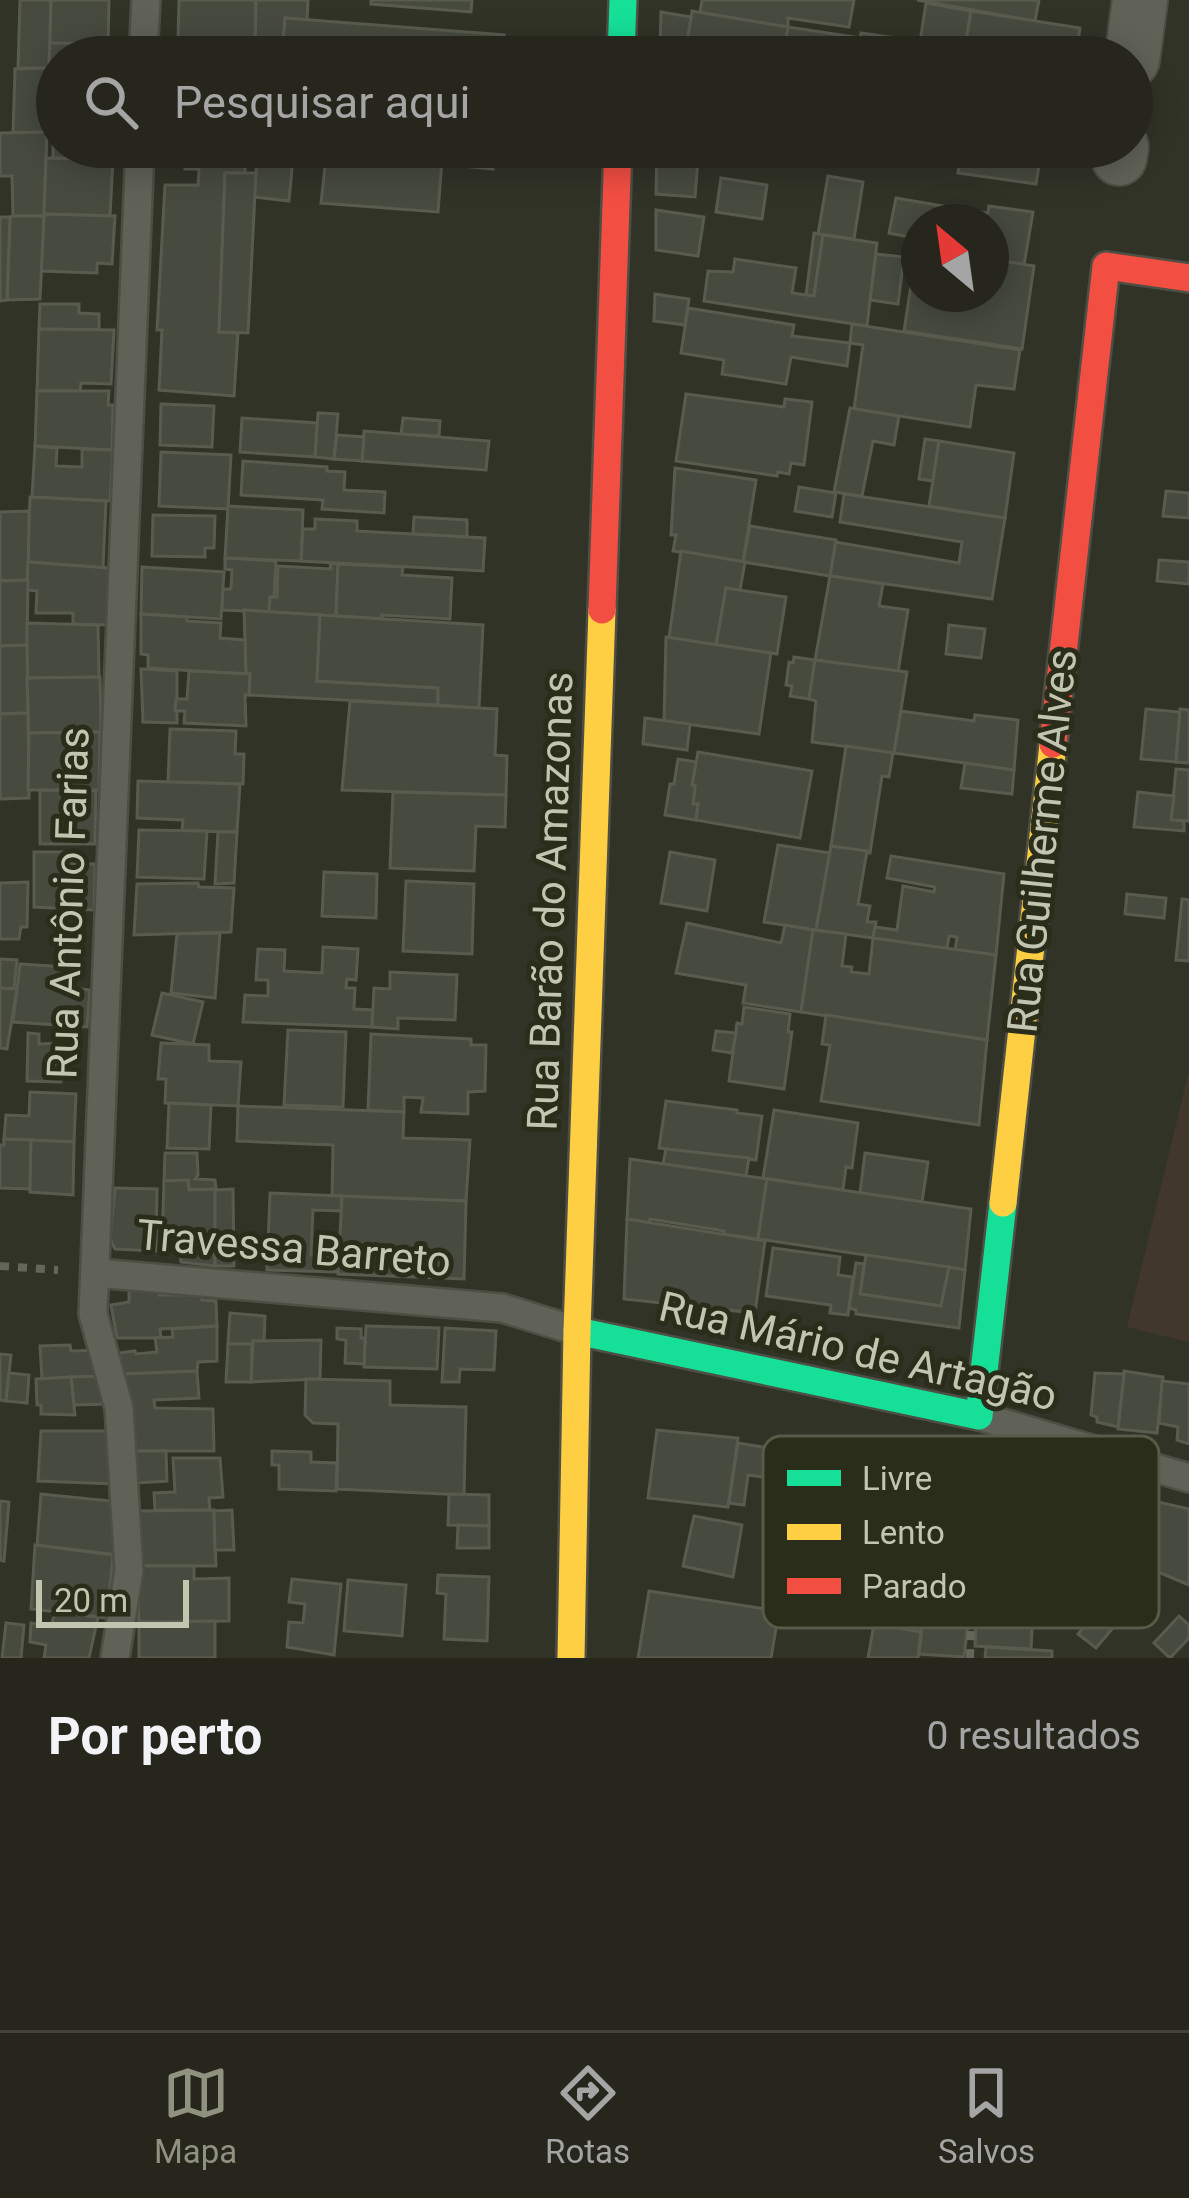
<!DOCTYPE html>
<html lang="pt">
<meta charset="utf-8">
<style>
:root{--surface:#26261d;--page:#2e2e26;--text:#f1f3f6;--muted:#a4a5a4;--line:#42433b;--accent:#909280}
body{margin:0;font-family:Roboto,sans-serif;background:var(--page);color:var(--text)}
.compass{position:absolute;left:901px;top:204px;width:108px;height:108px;border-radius:50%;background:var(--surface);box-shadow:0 6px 30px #0003;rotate:331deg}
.scale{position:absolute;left:36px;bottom:30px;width:153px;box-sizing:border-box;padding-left:12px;border:6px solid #c2c5b0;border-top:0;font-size:33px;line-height:42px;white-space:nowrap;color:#c2c5b0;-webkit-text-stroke:9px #2b2d1b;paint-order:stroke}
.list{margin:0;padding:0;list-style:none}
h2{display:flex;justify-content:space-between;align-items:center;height:156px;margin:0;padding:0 48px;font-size:51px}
h2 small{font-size:39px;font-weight:400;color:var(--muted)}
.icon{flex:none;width:66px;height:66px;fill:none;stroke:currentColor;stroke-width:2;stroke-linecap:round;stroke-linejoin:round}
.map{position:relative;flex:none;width:1189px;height:1658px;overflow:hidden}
.search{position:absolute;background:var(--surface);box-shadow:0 6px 30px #0003;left:36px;right:36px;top:36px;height:132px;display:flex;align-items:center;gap:30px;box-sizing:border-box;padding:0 42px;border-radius:66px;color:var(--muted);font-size:45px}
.sheet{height:372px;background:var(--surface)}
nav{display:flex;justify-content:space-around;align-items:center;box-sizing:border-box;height:168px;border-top:3px solid var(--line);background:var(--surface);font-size:33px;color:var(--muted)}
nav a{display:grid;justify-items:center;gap:6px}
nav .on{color:var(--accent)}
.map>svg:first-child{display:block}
</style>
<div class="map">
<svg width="1189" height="1658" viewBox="0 0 1189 1658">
<rect width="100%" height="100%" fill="#323327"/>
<polygon fill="#42372d" points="1189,1071 1189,1342 1127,1327"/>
<g fill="#474a3e" stroke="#595b4f" stroke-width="3">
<polygon points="20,0 51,0 49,68 18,68"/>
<polygon points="51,0 109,0 108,44 50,43"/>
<polygon points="179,0 256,0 255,42 178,39"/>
<polygon points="256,0 308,0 307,20 285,18 282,57 255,57"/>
<polygon points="371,0 472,0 471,12 371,4"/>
<polygon points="702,0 854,0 849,27 788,18 788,27 700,13"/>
<polygon points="917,0 1039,0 1035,21"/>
<polygon points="926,3 971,11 965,47 920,42"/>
<polygon points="692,11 788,27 783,57 738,57 686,49"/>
<polygon points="971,11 1080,28 1076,57 1037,57 965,47"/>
<polygon points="661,12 691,17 686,49 660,46"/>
<polygon points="285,18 504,35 502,57 282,57"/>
<polygon points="788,27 861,38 858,57 783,57"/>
<polygon points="861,33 988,51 990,57 850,57 858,57"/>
<polygon points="50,43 99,44 99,57 57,57 57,63 49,63"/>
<polygon points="49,68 47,132 13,133 15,69"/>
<polygon points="54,99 57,99 57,147 127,147 126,160 53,158"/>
<polygon points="47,132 44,216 13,216 12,176 0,176 0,133"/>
<polygon points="185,147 246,147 245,173 225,173 219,332 238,333 234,396 159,390 162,330 157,330 165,185 198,185 199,169 185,169"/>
<polygon points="258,147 294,147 289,201 254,197"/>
<polygon points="327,147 443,147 438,212 321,203"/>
<polygon points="452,147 494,147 493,169 451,165"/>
<polygon points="657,147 699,147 695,197 656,194"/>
<polygon points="840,147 903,147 902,165 839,156"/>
<polygon points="962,147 1042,147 1036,184 958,173"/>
<polygon points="46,158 113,159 110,216 44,214"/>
<polygon points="225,173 256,173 248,333 219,332"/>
<polygon points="828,176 863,182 854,239 818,234"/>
<polygon points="721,178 767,185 762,219 716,212"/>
<polygon points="896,198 943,206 941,222 919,222 919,239 889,233"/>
<polygon points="989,206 1033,212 1024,265 991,259 991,222 963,222 964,210 988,213"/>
<polygon points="656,210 704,217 698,256 656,250"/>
<polygon points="44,214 115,216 112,264 97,263 97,273 41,271"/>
<polygon points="13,216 44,216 40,299 7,300 10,217"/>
<polygon points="0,217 10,217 7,300 0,301"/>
<polygon points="814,233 823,235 814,296 806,295"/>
<polygon points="823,235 877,243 867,326 704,301 708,271 733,272 735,259 796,268 792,293 814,296"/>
<polygon points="876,254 904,257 898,304 870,300"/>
<polygon points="991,259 1034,266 1022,349 904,331 911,285 916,286 919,269 919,294 991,294"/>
<polygon points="655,294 689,299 685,325 654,321"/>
<polygon points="40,304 79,304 79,313 99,314 99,330 39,329"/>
<polygon points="688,308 794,325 792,336 850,343 847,366 791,357 786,384 722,374 724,360 681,353"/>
<polygon points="852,324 1020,350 1014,389 976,385 970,427 854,409 863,345 850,343"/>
<polygon points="39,329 114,330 111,384 81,383 80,391 37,391"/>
<polygon points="37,391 109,391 108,405 113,405 112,450 35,446"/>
<polygon points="686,394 784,407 785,399 812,402 804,465 791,463 789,474 778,472 777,476 676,461"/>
<polygon points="161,404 214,406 212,447 160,445"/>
<polygon points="850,408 899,416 894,445 873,441 862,496 834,492"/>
<polygon points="318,413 338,414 334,459 315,457"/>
<polygon points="242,418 317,423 315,457 240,452"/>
<polygon points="403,418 440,421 439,436 401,434"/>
<polygon points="364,431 489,441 486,470 362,461"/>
<polygon points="337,435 364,437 362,461 334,459"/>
<polygon points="925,439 939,441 933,481 919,479"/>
<polygon points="939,441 1014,453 1005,518 929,506"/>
<polygon points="35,446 57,448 56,466 82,467 82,449 113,450 110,501 32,497"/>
<polygon points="161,452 231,455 228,509 159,506"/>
<polygon points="243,461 327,467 327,471 345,472 344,490 385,492 384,513 322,509 323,500 241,495"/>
<polygon points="675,468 756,480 743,562 673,551 676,535 671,535"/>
<polygon points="799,487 836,493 832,517 795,511"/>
<polygon points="1166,491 1189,493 1189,518 1163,516"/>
<polygon points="844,494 1005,518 992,599 830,576 835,542 959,563 962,542 840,522"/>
<polygon points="30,497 106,501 103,568 28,562"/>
<polygon points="228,506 303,510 301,561 225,558"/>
<polygon points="29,511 28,580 0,581 0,512"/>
<polygon points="153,515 215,516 214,548 205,548 205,557 152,556"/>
<polygon points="414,517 467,520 467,537 413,534"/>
<polygon points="315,519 357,521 357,531 485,538 483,571 301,561 303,529 315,529"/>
<polygon points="750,526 836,540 830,576 743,562"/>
<polygon points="681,551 745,562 740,590 726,588 716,645 669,638"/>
<polygon points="225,558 276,561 274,597 270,597 269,612 222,610 223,589 231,589 232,570 225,569"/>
<polygon points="1159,560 1189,562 1189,584 1157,581"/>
<polygon points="28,562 109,568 107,625 73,624 73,613 36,613 37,591 27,590"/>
<polygon points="330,563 338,564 336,616 269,612 270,597 277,597 278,566 331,569"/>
<polygon points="338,564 403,567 402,575 452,578 450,619 382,615 382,619 336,616"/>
<polygon points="142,567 224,572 221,619 141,614"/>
<polygon points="830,576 883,584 879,606 908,610 898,672 815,660"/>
<polygon points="28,580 27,645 0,646 0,581"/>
<polygon points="726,588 786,597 777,654 716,645"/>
<polygon points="244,610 320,615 317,681 438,688 438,705 249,695 250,674 246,674"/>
<polygon points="141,614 187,617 187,621 221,623 220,638 245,640 246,674 148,668 148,655 141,654"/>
<polygon points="320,615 483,625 479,708 438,705 438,688 317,681"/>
<polygon points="27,623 98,625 99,677 27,678"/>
<polygon points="949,625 985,629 981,658 946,654"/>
<polygon points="666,637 771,653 759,734 664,721"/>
<polygon points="27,645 28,713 0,714 0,646"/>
<polygon points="794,657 815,660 809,699 790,696 792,686 786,685 789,662 793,663"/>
<polygon points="815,660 907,672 894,753 812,742 816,701 809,699"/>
<polygon points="141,669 177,671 177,723 143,722"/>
<polygon points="189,671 250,674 249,695 245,695 246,726 184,723 185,711 175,711 176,699 187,699"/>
<polygon points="100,677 101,733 29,733 27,678"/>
<polygon points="350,701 497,709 495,755 507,756 506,795 342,790"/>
<polygon points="1146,709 1180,712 1176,762 1141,759"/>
<polygon points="1180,709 1189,710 1189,763 1176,762"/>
<polygon points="901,711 974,721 975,715 1018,720 1014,770 894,753"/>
<polygon points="28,713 29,798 0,799 0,714"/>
<polygon points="645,718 690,724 687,750 643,744"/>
<polygon points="170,729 236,731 235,754 244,754 243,784 168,782"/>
<polygon points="100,732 99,790 28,790 29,733"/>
<polygon points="846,746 893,753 889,777 882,776 870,853 831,846"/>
<polygon points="698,752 812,771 800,838 696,820 698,804 693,804 695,786 692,785"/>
<polygon points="678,759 696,762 692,785 695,786 693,804 698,804 696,820 665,815 670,784 674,784"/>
<polygon points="965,763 1014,770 1012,794 961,788"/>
<polygon points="1176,769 1189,770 1189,821 1171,820"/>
<polygon points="138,781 240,784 237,832 182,831 183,820 137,818"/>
<polygon points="40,790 96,791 95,844 40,844"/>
<polygon points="393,792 506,795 505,827 476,826 474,871 390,868"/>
<polygon points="1138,792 1174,796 1171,820 1184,821 1184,831 1134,827"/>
<polygon points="139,830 207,831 204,879 137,877"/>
<polygon points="218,832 237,832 234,883 215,884"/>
<polygon points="778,845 830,853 816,930 764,922"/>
<polygon points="831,846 867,851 858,904 870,906 867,922 876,922 873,938 816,930"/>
<polygon points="34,852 72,852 72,864 95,864 94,910 34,907"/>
<polygon points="670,852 715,860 707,911 661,903"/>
<polygon points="891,856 1004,874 996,955 955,950 957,937 949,936 947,949 873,938 875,927 897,930 903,886 934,892 935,887 887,878"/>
<polygon points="324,872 377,874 376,918 322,916"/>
<polygon points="406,881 474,884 472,954 403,951"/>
<polygon points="28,882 27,927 21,927 19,939 0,939 0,883"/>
<polygon points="198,883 199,887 234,888 231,932 134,935 137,884"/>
<polygon points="1127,894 1166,898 1164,918 1125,914"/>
<polygon points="1182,899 1189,900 1189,961 1176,960"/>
<polygon points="687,923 781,943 785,925 813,930 801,1012 743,1003 746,985 676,973"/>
<polygon points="813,930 846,934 842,966 852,967 851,972 869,974 873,938 996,955 987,1040 801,1012"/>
<polygon points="220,933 215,998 171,993 177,934"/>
<polygon points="323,947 358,949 356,980 347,979 346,988 355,988 354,1009 374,1010 372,1027 243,1022 245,995 268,996 268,980 256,980 258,949 285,950 284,971 322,973"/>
<polygon points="0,959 17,960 14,989 0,988"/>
<polygon points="20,964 66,967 65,987 90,990 87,1027 13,1022"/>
<polygon points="390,972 457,975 455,1020 398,1018 398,1029 372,1027 374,988 390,989"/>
<polygon points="0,988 17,989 7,1049 0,1048"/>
<polygon points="162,993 203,1002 193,1044 152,1035"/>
<polygon points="744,1007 790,1014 788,1032 792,1032 784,1089 729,1081 737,1023 742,1024"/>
<polygon points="826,1015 987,1040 979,1125 821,1101 830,1045 822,1044"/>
<polygon points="288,1030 346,1032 343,1107 284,1105"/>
<polygon points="716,1031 736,1033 732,1053 713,1050"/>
<polygon points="28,1033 39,1034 39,1044 62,1043 61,1082 27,1081"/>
<polygon points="371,1034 471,1039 471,1045 486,1045 485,1091 468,1092 468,1114 421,1112 423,1098 404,1097 404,1112 368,1110"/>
<polygon points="161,1043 209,1045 209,1061 241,1062 238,1106 165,1103 166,1079 158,1079"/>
<polygon points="30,1092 76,1094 74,1142 4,1139 6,1115 29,1116"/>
<polygon points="666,1101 737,1110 737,1113 762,1116 756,1160 659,1148"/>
<polygon points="169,1103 211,1105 209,1149 167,1148"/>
<polygon points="238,1106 404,1112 403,1138 470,1140 466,1201 332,1196 333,1145 237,1141"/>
<polygon points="774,1110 858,1123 852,1168 846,1167 843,1190 763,1178"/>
<polygon points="4,1139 31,1140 30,1189 0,1188 0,1145 4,1145"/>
<polygon points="31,1140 74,1142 73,1195 30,1192"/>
<polygon points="666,1149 749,1158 746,1176 663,1164"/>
<polygon points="165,1153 197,1153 198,1175 195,1179 215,1180 216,1189 189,1190 188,1180 164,1181"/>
<polygon points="865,1153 928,1162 922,1202 860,1193"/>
<polygon points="630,1159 767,1179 758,1239 723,1234 724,1231 650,1219 649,1223 627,1219"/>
<polygon points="767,1179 971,1209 965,1270 758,1239"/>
<polygon points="188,1180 189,1190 216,1189 215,1266 181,1262 180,1247 162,1248 164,1181"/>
<polygon points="115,1188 157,1189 156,1251 115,1249 110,1238"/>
<polygon points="233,1189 234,1266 215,1266 215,1190"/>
<polygon points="270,1193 342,1196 341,1211 313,1210 311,1255 339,1256 338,1272 267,1270"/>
<polygon points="342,1196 466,1201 464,1279 338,1274"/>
<polygon points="627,1219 765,1241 755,1313 624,1299"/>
<polygon points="773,1248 840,1257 838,1275 853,1277 848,1315 830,1313 831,1305 766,1296"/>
<polygon points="866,1255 949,1267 941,1306 860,1294"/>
<polygon points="856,1263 864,1264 860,1294 941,1306 949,1267 965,1270 959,1328 856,1314 856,1310 849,1308"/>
<polygon points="129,1289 159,1290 159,1295 202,1295 202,1300 216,1301 217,1326 160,1329 161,1338 117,1338 111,1305 129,1302"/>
<polygon points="230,1313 265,1316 264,1341 253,1341 252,1344 228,1344"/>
<polygon points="217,1326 217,1361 198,1362 197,1371 123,1374 119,1353 135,1351 136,1354 157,1352 155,1338 173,1337 172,1329"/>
<polygon points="366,1326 439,1328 437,1369 364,1367"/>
<polygon points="337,1328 361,1329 361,1338 365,1338 364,1364 345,1363 346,1340 337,1339"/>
<polygon points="445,1328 496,1331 494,1370 460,1369 459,1382 442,1382"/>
<polygon points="321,1340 320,1379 251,1382 253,1341"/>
<polygon points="228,1344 252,1344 251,1382 226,1382"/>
<polygon points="70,1345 71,1351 96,1350 97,1377 42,1379 40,1346"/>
<polygon points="0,1354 11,1355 6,1401 0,1400"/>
<polygon points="197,1371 199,1398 154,1400 155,1408 213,1409 214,1451 134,1451 123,1374"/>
<polygon points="1124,1371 1163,1377 1157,1433 1118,1429"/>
<polygon points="9,1373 29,1375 27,1403 6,1401"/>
<polygon points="1095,1373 1124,1374 1118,1427 1097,1422 1097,1417 1091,1415"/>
<polygon points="103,1376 109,1404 74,1405 71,1377"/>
<polygon points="71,1377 75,1415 41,1414 41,1405 37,1405 36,1379"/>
<polygon points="306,1379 390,1381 390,1405 466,1407 464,1495 337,1489 338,1424 313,1423 305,1415"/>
<polygon points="1162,1381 1189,1384 1189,1444 1177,1440 1178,1427 1159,1423"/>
<polygon points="657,1430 738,1438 728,1507 648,1498"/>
<polygon points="41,1431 111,1431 115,1484 38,1481"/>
<polygon points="738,1443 768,1448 766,1465 771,1465 769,1478 748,1475 744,1505 729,1503"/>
<polygon points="134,1451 166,1451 167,1481 137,1483"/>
<polygon points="272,1451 311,1452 311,1462 337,1463 336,1491 279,1489 279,1465 272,1465"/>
<polygon points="173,1458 220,1458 223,1497 209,1498 210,1510 155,1510 154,1493 175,1492"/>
<polygon points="41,1494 121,1502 118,1555 37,1545"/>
<polygon points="449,1494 489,1495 489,1526 448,1525"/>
<polygon points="0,1501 9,1502 4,1561 0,1560"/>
<polygon points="1158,1502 1189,1509 1189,1585 1132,1561 1149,1510 1155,1512"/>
<polygon points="214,1510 216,1566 137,1566 138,1511"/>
<polygon points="232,1510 234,1550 215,1550 214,1511"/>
<polygon points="694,1516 742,1525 733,1577 683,1566"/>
<polygon points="458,1525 489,1526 489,1548 457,1548"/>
<polygon points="886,1541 935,1548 921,1632 874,1624"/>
<polygon points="35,1545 113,1555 107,1618 31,1609"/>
<polygon points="137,1566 194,1566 194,1579 229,1578 229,1621 139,1622"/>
<polygon points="438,1575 489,1577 487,1641 444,1639 446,1594 437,1593"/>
<polygon points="292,1579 341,1584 334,1655 287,1647 289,1622 303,1623 305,1604 289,1602"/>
<polygon points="348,1580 406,1585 402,1636 344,1631"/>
<polygon points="982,1586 1004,1596 1004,1610 1033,1612 1031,1649 975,1646 977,1605 981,1605"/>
<polygon points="649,1591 779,1611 771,1658 638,1658"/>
<polygon points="1101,1608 1118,1622 1096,1648 1078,1634"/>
<polygon points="924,1610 947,1613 946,1620 968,1623 964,1657 919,1654"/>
<polygon points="55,1612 98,1617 89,1658 44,1658 46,1645 30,1642 31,1623 51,1627"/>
<polygon points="1179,1616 1189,1625 1189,1638 1170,1658 1154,1643"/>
<polygon points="215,1621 215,1658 139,1658 139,1622"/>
<polygon points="6,1623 24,1625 21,1658 2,1658"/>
<polygon points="874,1624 921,1632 918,1658 868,1658"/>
<polygon points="986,1647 1052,1651 1052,1658 985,1658"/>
</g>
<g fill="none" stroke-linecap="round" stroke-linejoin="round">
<defs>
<g id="lane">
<polyline points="143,57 146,0"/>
<polyline points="96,1273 502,1308 577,1331"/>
<polyline points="979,1416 1189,1478"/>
<polyline points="115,1658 129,1570 119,1408 93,1314 140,147"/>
</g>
<g id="street">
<polyline points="1132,60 1140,0"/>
<polyline points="1119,158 1121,147"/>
</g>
<g id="fast">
<polyline points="621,57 623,0"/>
<polyline points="577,1331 979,1416 1003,1203"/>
</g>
<g id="slow">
<polyline points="1003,1203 1053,744"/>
<polyline points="571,1658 577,1331 602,610"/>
</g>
<g id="jam">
<polyline points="602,610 618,147"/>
<polyline points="1053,744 1106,266 1189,278"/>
</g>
</defs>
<use href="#lane" stroke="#4d4e44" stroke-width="32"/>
<use href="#street" stroke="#4d4e44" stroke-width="58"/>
<use href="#fast" stroke="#4d4e44" stroke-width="32"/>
<use href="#slow" stroke="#4d4e44" stroke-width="32"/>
<use href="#jam" stroke="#4d4e44" stroke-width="32"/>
<g stroke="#65665b" stroke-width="8" stroke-dasharray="9 9" stroke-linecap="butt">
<polyline points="0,1266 58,1270"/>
<polyline points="970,1658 972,1594 1014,1532 1018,1469"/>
</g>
<use href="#lane" stroke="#606257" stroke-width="27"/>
<use href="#street" stroke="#606257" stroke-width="54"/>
<use href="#fast" stroke="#16e098" stroke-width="27"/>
<use href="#slow" stroke="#ffcf43" stroke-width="27"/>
<use href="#jam" stroke="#f24e42" stroke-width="27"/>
</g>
<g text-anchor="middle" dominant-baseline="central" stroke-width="10" stroke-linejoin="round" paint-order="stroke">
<g font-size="42" fill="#c2c5b0" stroke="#2b2d1b">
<text transform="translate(1042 841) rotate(-84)">Rua Guilherme Alves</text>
<text transform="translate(550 901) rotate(-88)">Rua Barão do Amazonas</text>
<text transform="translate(68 903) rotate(-88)">Rua Antônio Farias</text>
<text transform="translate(294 1248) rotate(5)">Travessa Barreto</text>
<text transform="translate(858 1351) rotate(13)">Rua Mário de Artagão</text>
</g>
</g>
<rect x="763" y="1436" width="396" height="192" rx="18" fill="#2b2d1b" stroke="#585b48" stroke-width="3"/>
<rect x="787" y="1470" width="54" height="16" fill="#16e098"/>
<rect x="787" y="1524" width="54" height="16" fill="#ffcf43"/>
<rect x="787" y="1578" width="54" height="16" fill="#f24e42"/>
<g font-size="33" fill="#c2c5b0">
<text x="862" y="1490">Livre</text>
<text x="862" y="1544">Lento</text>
<text x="862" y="1598">Parado</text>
</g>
</svg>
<svg class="compass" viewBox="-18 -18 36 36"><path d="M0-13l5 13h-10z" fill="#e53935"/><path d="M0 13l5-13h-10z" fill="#a4a5a4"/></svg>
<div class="scale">20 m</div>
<div class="search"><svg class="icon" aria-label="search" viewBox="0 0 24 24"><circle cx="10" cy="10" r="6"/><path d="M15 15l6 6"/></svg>Pesquisar aqui</div>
</div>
<section class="sheet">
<h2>Por perto<small>0 resultados</small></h2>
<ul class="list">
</ul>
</section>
<nav>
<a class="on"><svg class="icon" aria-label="map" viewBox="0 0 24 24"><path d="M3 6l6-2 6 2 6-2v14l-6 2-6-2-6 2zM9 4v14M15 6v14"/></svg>Mapa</a>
<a><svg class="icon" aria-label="directions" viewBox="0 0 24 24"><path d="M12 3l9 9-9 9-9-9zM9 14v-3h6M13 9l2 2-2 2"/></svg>Rotas</a>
<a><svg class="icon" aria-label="saved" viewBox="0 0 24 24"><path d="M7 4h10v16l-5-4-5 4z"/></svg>Salvos</a>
</nav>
